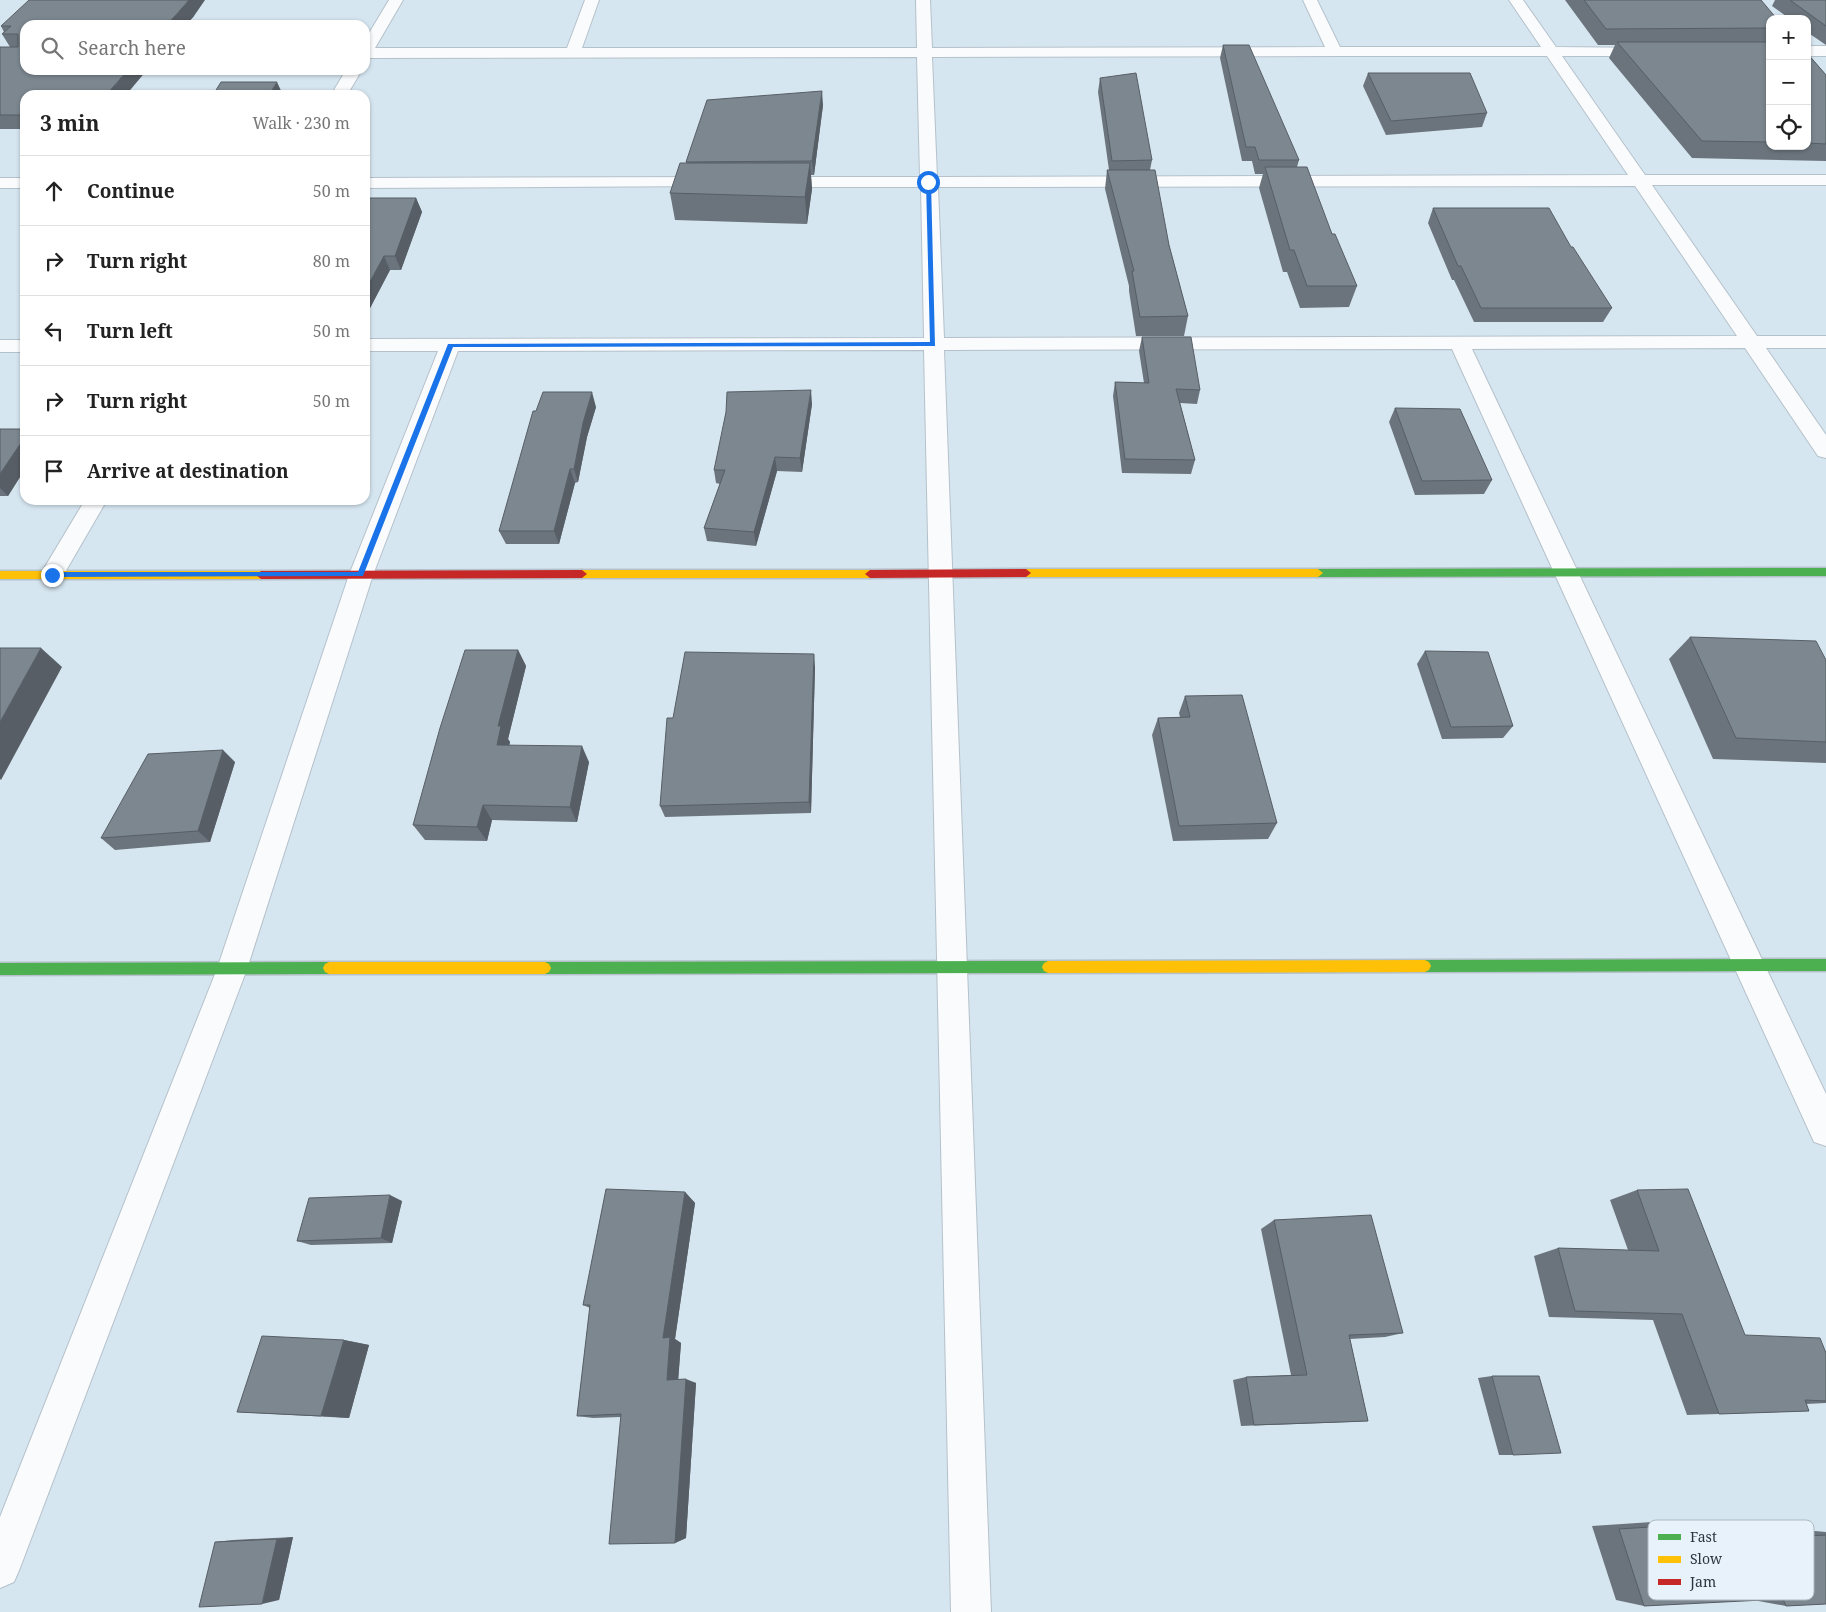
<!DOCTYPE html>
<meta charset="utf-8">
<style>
:root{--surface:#fff;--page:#f6f6f6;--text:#222;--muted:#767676;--line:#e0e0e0}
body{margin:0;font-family:"Noto Serif",serif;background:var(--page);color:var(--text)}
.controls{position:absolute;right:15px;top:15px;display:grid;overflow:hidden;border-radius:10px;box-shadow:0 1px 4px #0004}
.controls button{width:45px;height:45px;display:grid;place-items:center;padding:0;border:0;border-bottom:1px solid var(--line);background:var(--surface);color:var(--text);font:25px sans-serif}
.stop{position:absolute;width:15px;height:15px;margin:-11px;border:4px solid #1a73e8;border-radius:50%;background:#fff}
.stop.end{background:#1a73e8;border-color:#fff;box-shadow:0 1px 5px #0008}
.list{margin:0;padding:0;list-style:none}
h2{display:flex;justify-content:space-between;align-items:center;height:65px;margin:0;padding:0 20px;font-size:21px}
h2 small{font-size:16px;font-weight:400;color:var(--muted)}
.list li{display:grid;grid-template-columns:32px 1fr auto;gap:15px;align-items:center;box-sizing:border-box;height:70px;padding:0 20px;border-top:1px solid var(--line)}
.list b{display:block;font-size:19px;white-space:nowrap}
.list em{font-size:16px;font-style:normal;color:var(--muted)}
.icon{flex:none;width:28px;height:28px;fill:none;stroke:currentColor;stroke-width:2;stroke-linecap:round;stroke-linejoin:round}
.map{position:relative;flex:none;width:1826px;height:1612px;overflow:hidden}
.search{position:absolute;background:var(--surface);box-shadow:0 1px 4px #0004;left:20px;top:20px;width:350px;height:55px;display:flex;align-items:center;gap:12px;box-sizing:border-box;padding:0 18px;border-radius:15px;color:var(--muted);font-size:19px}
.panel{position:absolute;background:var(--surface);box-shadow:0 1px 4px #0004;left:20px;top:90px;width:350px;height:415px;border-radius:15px}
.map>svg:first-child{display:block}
</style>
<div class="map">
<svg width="1826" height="1612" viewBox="0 0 1826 1612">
<rect width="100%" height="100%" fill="#d6e6f1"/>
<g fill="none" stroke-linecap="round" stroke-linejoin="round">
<defs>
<g id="street">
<path d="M 389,0 L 403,0 L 375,48 L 567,48 L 585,0 L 599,0 L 582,48 L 917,48 L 916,0 L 930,0 L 932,48 L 1325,47 L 1303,0 L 1317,0 L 1340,47 L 1541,47 L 1509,0 L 1523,0 L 1556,47 L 1653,48 L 1656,51 L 1648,56 L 1562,56 L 1645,175 L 1826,175 L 1826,185 L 1652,185 L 1757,336 L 1826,336 L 1826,348 L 1766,348 L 1826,435 L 1826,458 L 1818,456 L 1745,348 L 1472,349 L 1826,1094 L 1826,1146 L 1814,1142 L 1452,349 L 944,350 L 991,1612 L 951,1612 L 924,350 L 458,351 L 373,575 L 247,969 L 20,1568 L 14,1582 L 0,1588 L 0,1517 L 217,969 L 349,575 L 438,351 L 365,351 L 365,339 L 924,338 L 921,187 L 775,187 L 769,186 L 766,182 L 769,178 L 775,177 L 920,177 L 917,57 L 365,58 L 365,40 ZM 1337,56 L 1547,56 L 1628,175 L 937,177 L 932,57 ZM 1635,186 L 1737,336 L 944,338 L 938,187 Z"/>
<rect x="1807" y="46" width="19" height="10"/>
<polygon points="346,70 362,70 347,95 331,95"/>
<polygon points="710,177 716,178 719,182 716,186 365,188 365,178"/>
<rect x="0" y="178" width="25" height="10"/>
<rect x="0" y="340" width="25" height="12"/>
<polygon points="85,500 107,500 60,581 52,584 44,581 40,575"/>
</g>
<g id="fast">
<polygon points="1826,568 1826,576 1318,577 1313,573 1318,569"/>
<polygon points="1826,959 1826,971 1425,972 1421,970 1419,966 1421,962 1425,960"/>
<polygon points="1048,961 1052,963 1054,967 1052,971 1048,973 545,974 541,972 539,968 541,964 545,962"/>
<polygon points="329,962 333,964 335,968 333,972 329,974 0,975 0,963"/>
</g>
<g id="slow">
<polygon points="1026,569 1318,569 1323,573 1318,577 1026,577 1021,573"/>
<polygon points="582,570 870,570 875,574 870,578 582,578 577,574"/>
<polygon points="0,571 261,571 266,575 261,579 0,579"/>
<polygon points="1425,960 1429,962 1431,966 1429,970 1425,972 1048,973 1044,971 1042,967 1044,963 1048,961"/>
<polygon points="329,962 545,962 549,964 551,968 549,972 545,974 329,974 325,972 323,968 325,964"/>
</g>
<g id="jam">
<polygon points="1026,569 1031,573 1026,577 870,578 865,574 870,570"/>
<polygon points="582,570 587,574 582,578 261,579 256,575 261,571"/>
</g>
</defs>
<use href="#street" stroke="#b5c1ca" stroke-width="2"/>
<use href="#fast" stroke="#b5c1ca" stroke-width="3"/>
<use href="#slow" stroke="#b5c1ca" stroke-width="3"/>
<use href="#jam" stroke="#b5c1ca" stroke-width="3"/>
<use href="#street" fill="#f9fbfd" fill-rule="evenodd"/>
<use href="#fast" fill="#4caf50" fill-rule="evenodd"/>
<use href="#slow" fill="#ffc107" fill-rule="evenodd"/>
<use href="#jam" fill="#c62828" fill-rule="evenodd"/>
</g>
<g fill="#6b747c">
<polygon points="1565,0 1761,0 1770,19 1770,146 1807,146 1807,53 1826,75 1826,161 1692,158 1609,58 1615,45 1598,45"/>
<polygon points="1775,0 1826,0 1826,45 1807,32 1807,19 1790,19 1772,6"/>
<polygon points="194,16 186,25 25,25 25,129 0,129 0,47 10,47 2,34 4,32 1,26"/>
<polygon points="1223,45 1299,160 1297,167 1332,234 1357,286 1349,307 1300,308 1287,272 1283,272 1259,188 1263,174 1255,174 1252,161 1242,161 1220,58"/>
<polygon points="1368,73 1487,113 1482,127 1386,135 1363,86"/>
<polygon points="1100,78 1152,160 1150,170 1169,245 1188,316 1184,336 1136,336 1129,291 1129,286 1105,189 1107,170 1109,170 1098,92"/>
<polygon points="823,105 814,175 811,175 812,189 807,224 675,220 670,193 687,163 686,162"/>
<polygon points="25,151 25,164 20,156"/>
<polygon points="365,198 416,198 422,212 401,270 390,270 369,310 365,310"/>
<polygon points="1433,208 1571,247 1612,308 1603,322 1474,322 1454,280 1452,280 1428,223"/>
<polygon points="1142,337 1200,390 1197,404 1180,403 1195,460 1191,474 1122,473 1113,396 1115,382 1144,383 1139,351"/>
<polygon points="812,404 802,472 777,471 756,546 707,541 704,528 720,484 716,483 714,470"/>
<polygon points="596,407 587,437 578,482 575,483 559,544 506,544 499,531 536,411"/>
<polygon points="1395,408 1492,480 1484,494 1415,495 1389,422"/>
<polygon points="0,429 25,429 25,469 8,496 0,496"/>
<polygon points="1690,637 1826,660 1826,763 1713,759 1669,659"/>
<polygon points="518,650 526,666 508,739 510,742 509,745 589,762 577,822 492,820 487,841 425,840 413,825"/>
<polygon points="1425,651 1513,726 1503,738 1442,739 1417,664"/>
<polygon points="815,667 811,813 665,817 660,806 673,718"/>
<polygon points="1185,696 1277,823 1268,839 1173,841 1152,735 1158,718 1180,717 1179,713"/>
<polygon points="235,762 210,842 115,850 101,838"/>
<polygon points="1637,1190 1745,1335 1826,1353 1826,1403 1806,1404 1809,1411 1687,1415 1653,1320 1549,1317 1534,1256 1558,1248 1628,1250 1610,1200"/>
<polygon points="685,1192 695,1203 675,1339 681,1343 678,1379 696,1383 686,1538 675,1543 621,1417 593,1418 577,1416 590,1308 583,1305"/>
<polygon points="402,1201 392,1243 311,1245 297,1241"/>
<polygon points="1274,1220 1403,1333 1385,1337 1350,1339 1368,1421 1350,1422 1241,1426 1233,1380 1246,1377 1291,1375 1261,1229"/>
<polygon points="344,1340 369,1345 349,1418 237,1412"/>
<polygon points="1492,1376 1513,1455 1499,1455 1478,1378"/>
<polygon points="1682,1520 1712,1523 1717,1536 1815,1531 1826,1532 1826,1604 1786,1606 1753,1600 1644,1606 1616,1600 1592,1526"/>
<polygon points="293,1537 279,1600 215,1542 233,1540"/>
</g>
<g fill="#575e65">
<polygon points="189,0 205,0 194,16 186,25 167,25"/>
<polygon points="128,70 147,70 126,95 106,95"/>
<polygon points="277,82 283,95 269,95"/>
<polygon points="822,91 823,105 814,175 812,161"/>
<polygon points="810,163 812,189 807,224 805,197"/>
<polygon points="416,198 422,212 401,270 395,256"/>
<polygon points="384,256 390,270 369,310 365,302 365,291"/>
<polygon points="811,390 812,404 802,472 800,458"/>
<polygon points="592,392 596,407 587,437 578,482 574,469 583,423"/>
<polygon points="25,437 25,469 8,496 0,488 0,474"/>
<polygon points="775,457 777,471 756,546 754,532"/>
<polygon points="570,469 575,483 559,544 554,531"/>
<polygon points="41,648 62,667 1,780 0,779 0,722"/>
<polygon points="518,650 526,666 508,739 510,742 506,761 497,745 498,726"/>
<polygon points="814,654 815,667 811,813 809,802"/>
<polygon points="582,746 589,762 577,822 570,807"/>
<polygon points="223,750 235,762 210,842 198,831"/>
<polygon points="483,805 492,820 487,841 477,827"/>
<polygon points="685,1192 695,1203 675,1339 681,1343 678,1383 667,1380 663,1338"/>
<polygon points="390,1195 402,1201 392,1243 381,1238"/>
<polygon points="344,1340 369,1345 349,1418 321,1416"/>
<polygon points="686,1379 696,1383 686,1538 675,1543"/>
<polygon points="293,1537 279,1600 262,1604 277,1539"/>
</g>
<g fill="#7c8790" stroke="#575e65">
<polygon points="29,0 189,0 167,25 25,25 25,70 128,70 106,95 25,95 25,115 0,115 0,47 18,47 18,34 2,34 11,26 1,26"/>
<polygon points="1584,0 1761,0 1777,19 1770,19 1770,28 1606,29"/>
<polygon points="1790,0 1826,0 1826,26"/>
<polygon points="1617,42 1770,42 1770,142 1702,141"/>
<polygon points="1223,45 1249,45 1299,160 1259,160 1255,147 1246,147"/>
<polygon points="1807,53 1826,75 1826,144 1807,143"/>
<polygon points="1136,73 1152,160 1112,161 1100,78"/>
<polygon points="1368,73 1470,73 1487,113 1391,121"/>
<polygon points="221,82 277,82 269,95 213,95"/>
<polygon points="822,91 812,161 686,162 707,100"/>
<polygon points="25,151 25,156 20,156"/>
<polygon points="680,163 810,163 805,197 670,193"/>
<polygon points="1265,167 1307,167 1332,234 1335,234 1357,286 1307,286 1294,250 1290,250"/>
<polygon points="1107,170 1155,170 1169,245 1188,316 1140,317 1132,271 1134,271"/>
<polygon points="365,198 416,198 395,256 384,256 365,291"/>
<polygon points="1433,208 1549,208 1571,247 1573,247 1612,308 1481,308 1461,266 1458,266"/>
<polygon points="1142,337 1191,337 1200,390 1176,389 1195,460 1125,459 1115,382 1149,383"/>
<polygon points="811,390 800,458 775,457 754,532 704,528 725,470 714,470 726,412 727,392"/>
<polygon points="543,392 592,392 583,423 574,469 570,469 554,531 499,531 533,411 536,411"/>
<polygon points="1395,408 1460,409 1492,480 1422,481"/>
<polygon points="0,429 25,429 25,437 0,474"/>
<polygon points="1690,637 1816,641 1826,660 1826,742 1736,738"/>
<polygon points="0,648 41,648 0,722"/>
<polygon points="465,650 518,650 498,726 501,726 497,745 582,746 570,807 483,805 477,827 413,825 440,728"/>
<polygon points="1425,651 1488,652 1513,726 1451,727"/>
<polygon points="685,652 814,654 809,802 660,806 667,718 673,718"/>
<polygon points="1242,695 1277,823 1179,826 1158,718 1190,717 1185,696"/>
<polygon points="223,750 198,831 101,838 148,754"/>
<polygon points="606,1189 685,1192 663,1338 670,1337 667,1380 686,1379 675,1543 609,1544 621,1414 577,1416 590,1305 583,1305"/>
<polygon points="1688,1189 1745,1335 1820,1338 1826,1353 1826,1401 1805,1400 1809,1411 1719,1414 1682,1314 1575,1311 1558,1248 1659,1251 1637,1190"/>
<polygon points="390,1195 381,1238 297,1241 309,1198"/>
<polygon points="1371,1215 1403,1333 1349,1335 1368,1421 1254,1425 1246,1377 1307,1375 1274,1220"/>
<polygon points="262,1336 344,1340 321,1416 237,1412"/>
<polygon points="1492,1376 1539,1376 1561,1453 1513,1455"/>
<polygon points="1712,1523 1719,1541 1826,1535 1826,1604 1786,1606 1783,1599 1644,1606 1619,1529"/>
<polygon points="277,1539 262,1604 199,1607 215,1542"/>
</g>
<polygon fill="#1a73e8" points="928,180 931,182 935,346 453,347 363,576 52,577 48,575 52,572 358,572 448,344 930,342 926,182"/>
<rect x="1648" y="1520" width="166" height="80" rx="8" fill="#e7f2fa" stroke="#aeb9c1" stroke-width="1"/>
<rect x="1658" y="1534" width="23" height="6" fill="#4caf50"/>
<rect x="1658" y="1556" width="23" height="7" fill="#ffc107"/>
<rect x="1658" y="1579" width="23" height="6" fill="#c62828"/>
<g font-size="14" fill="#2a353d">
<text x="1690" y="1542">Fast</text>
<text x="1690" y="1564">Slow</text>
<text x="1690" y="1587">Jam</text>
</g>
</svg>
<div class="controls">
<button>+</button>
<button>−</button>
<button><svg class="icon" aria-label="locate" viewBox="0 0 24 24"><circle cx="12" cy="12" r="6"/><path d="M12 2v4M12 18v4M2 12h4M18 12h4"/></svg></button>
</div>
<div class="stop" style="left:928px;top:182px"></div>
<div class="stop end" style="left:52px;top:575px"></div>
<div class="search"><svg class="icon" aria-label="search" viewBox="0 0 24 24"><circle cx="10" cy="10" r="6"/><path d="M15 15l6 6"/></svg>Search here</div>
<section class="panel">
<h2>3 min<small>Walk · 230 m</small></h2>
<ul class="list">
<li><svg class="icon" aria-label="ahead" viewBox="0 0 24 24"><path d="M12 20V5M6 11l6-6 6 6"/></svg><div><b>Continue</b></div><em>50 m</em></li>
<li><svg class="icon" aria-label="right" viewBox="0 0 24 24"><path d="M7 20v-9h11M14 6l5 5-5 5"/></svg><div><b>Turn right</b></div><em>80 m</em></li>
<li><svg class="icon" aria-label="left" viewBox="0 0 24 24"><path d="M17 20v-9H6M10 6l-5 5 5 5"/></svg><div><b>Turn left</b></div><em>50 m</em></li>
<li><svg class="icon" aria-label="right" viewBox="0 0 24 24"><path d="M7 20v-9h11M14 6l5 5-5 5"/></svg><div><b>Turn right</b></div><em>50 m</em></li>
<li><svg class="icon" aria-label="arrive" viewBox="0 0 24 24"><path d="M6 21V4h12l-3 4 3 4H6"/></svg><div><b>Arrive at destination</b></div></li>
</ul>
</section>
</div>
